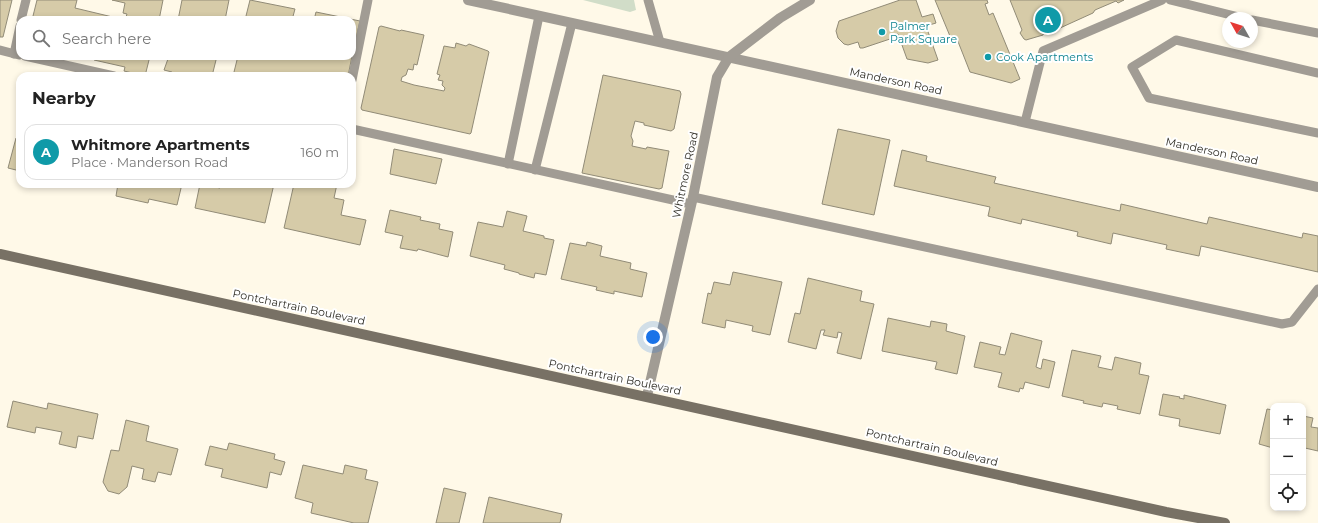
<!DOCTYPE html>
<meta charset="utf-8">
<style>
:root{--surface:#fff;--page:#f6f6f6;--text:#222;--muted:#767676;--line:#e0e0e0;--accent:#1a73e8}
body{margin:0;font-family:Montserrat,sans-serif;background:var(--page);color:var(--text)}
.controls{position:absolute;right:12px;bottom:12px;display:grid;overflow:hidden;border-radius:8px;box-shadow:0 2px 6px #0003}
.controls button{width:36px;height:36px;display:grid;place-items:center;padding:0;border:0;border-bottom:1px solid var(--line);background:var(--surface);color:var(--text);font:20px sans-serif}
.compass{position:absolute;left:1222px;top:12px;width:36px;height:36px;border-radius:50%;background:var(--surface);box-shadow:0 2px 6px #0003;rotate:309deg}
.you{position:absolute;left:653px;top:337px;width:14px;height:14px;margin:-10px;border:3px solid #fff;border-radius:50%;background:#1a73e8;box-shadow:0 0 0 6px #1a73e833}
.badge{display:grid;place-items:center;width:26px;height:26px;border-radius:50%;background:var(--accent);color:#fff;font-size:13px;font-weight:700}
.pin{position:absolute;translate:-50% -50%;border:2px solid #fff;box-shadow:0 1px 4px #0006}
.list{margin:0;padding:0;list-style:none}
h2{display:flex;justify-content:space-between;align-items:center;height:52px;margin:0;padding:0 16px;font-size:17px}
h2 small{font-size:13px;font-weight:400;color:var(--muted)}
.list li{display:grid;grid-template-columns:26px 1fr auto;gap:12px;align-items:center;box-sizing:border-box;height:56px;margin:0 8px 8px;padding:0 8px;border:1px solid var(--line);border-radius:12px}
.list b{display:block;font-size:15px;white-space:nowrap}
.list p{margin:0;font-size:13px;white-space:nowrap;color:var(--muted)}
.list em{font-size:13px;font-style:normal;color:var(--muted)}
.icon{flex:none;width:22px;height:22px;fill:none;stroke:currentColor;stroke-width:2;stroke-linecap:round;stroke-linejoin:round}
.map{position:relative;flex:none;width:1318px;height:523px;overflow:hidden}
.search{position:absolute;background:var(--surface);box-shadow:0 2px 6px #0003;left:16px;top:16px;width:340px;height:44px;display:flex;align-items:center;gap:10px;box-sizing:border-box;padding:0 14px;border-radius:12px;color:var(--muted);font-size:15px}
.panel{position:absolute;background:var(--surface);box-shadow:0 2px 6px #0003;left:16px;top:72px;width:340px;height:116px;border-radius:12px}
.map>svg:first-child{display:block}
</style>
<div class="map">
<svg width="1318" height="523" viewBox="0 0 1318 523">
<rect width="100%" height="100%" fill="#fff9e8"/>
<polygon fill="#d1ddc8" points="583,0 634,0 636,10 630,12"/>
<g fill="#d6cba8" stroke="#918b77">
<polygon points="0,0 12,0 3,37 0,37"/>
<polygon points="37,0 77,0 75,8 125,20 127,14 123,13 125,3 112,0 163,0 159,20 32,20"/>
<polygon points="182,0 229,0 225,20 178,20"/>
<polygon points="250,0 295,9 292,20 245,20"/>
<polygon points="900,0 916,0 922,17 933,14 936,23 926,26 938,60 928,63 907,59 898,34 894,35 893,38 863,48 860,48 858,42 848,45 844,44 838,38 836,31 839,21"/>
<polygon points="935,0 987,0 988,3 985,4 989,15 993,13 1020,79 1011,83 970,72 957,39 952,41"/>
<polygon points="1010,0 1124,0 1118,3 1116,1 1095,10 1093,13 1060,28 1057,26 1044,32 1043,35 1026,40 1024,39 1020,33 1022,30"/>
<polygon points="316,12 360,21 352,56 352,20 314,20"/>
<polygon points="381,26 400,31 401,30 424,35 417,65 414,64 413,70 408,69 406,75 402,77 401,81 414,85 444,91 445,88 442,85 443,81 438,80 440,75 437,74 444,46 455,48 456,43 466,46 469,44 488,51 489,52 471,133 470,134 362,110 361,108 379,27"/>
<polygon points="88,56 150,56 145,76 124,71 125,67 94,60 94,57"/>
<polygon points="169,56 217,56 213,72 215,76 189,76 181,74 180,76 174,75 172,72 164,70"/>
<polygon points="238,56 285,56 299,59 299,56 316,59 317,56 352,56 348,76 233,76"/>
<polygon points="603,75 680,91 681,94 674,129 671,131 644,125 644,123 635,121 631,136 633,141 632,146 646,149 647,147 669,151 662,188 659,189 582,173"/>
<polygon points="838,129 890,140 874,215 822,204"/>
<polygon points="16,138 20,139 20,171 8,168"/>
<polygon points="394,149 442,159 436,184 390,174"/>
<polygon points="902,150 927,156 926,161 996,177 994,183 1120,211 1121,204 1207,224 1209,217 1302,238 1303,233 1318,236 1318,272 1201,246 1199,256 1166,249 1167,245 1113,233 1111,244 1077,236 1078,232 1022,219 1021,224 988,216 990,207 894,186"/>
<polygon points="118,184 182,184 177,205 149,199 148,203 116,196"/>
<polygon points="200,184 220,188 221,184 240,184 254,187 254,184 274,184 265,223 195,208"/>
<polygon points="294,184 337,184 334,198 344,200 341,215 366,220 360,245 284,228"/>
<polygon points="390,210 421,217 420,220 440,224 439,229 453,232 448,257 418,249 417,251 400,248 403,236 385,232"/>
<polygon points="507,211 527,216 523,231 544,236 544,238 554,240 546,275 535,273 534,278 519,274 519,273 504,269 505,265 470,256 478,222 503,227"/>
<polygon points="587,242 602,246 600,256 631,263 630,269 647,273 642,297 614,291 614,294 596,290 597,287 561,279 570,243 586,246"/>
<polygon points="733,272 782,282 770,335 752,331 753,326 726,320 725,328 702,323 708,293 711,294 714,282 730,285"/>
<polygon points="808,278 862,291 860,301 874,304 861,359 837,353 842,333 838,332 837,338 823,335 825,330 821,330 816,349 788,342 795,313 800,314"/>
<polygon points="888,318 930,327 931,321 947,324 946,331 965,336 957,374 935,369 937,362 882,351"/>
<polygon points="1011,333 1042,341 1036,367 1041,369 1043,359 1055,362 1049,388 1025,382 1023,389 1020,388 1019,392 998,387 1002,373 974,367 980,342 1001,347 999,354 1005,355"/>
<polygon points="1072,350 1101,356 1098,367 1112,370 1115,357 1141,363 1139,374 1149,376 1140,414 1117,409 1118,406 1103,403 1102,407 1083,403 1084,401 1062,396"/>
<polygon points="1163,394 1180,397 1179,398 1184,399 1184,395 1226,405 1220,434 1179,426 1180,419 1159,415"/>
<polygon points="13,401 47,409 48,403 98,414 93,439 78,436 76,448 59,444 62,432 36,427 35,433 7,427"/>
<polygon points="1267,409 1273,410 1273,448 1259,444"/>
<polygon points="1303,416 1313,418 1311,427 1318,428 1318,451 1305,448 1304,454 1303,453"/>
<polygon points="126,420 149,426 146,441 178,449 171,475 158,472 155,482 142,479 144,469 132,466 127,487 119,494 108,491 103,482 111,450 119,451"/>
<polygon points="229,443 275,454 274,459 285,462 281,475 270,472 267,488 221,477 223,469 205,465 210,446 227,450"/>
<polygon points="303,465 343,474 345,465 367,470 365,479 378,482 368,523 354,523 311,513 313,503 295,498"/>
<polygon points="444,488 466,493 459,523 436,523"/>
<polygon points="489,497 562,514 560,523 483,523"/>
</g>
<g fill="none" stroke-linecap="round" stroke-linejoin="round">
<g stroke="#a19c94" stroke-width="9">
<polyline points="648,0 660,42"/>
<polyline points="1170,0 1243,18"/>
<polyline points="21,20 26,0"/>
<polyline points="1252,20 1318,33"/>
<polyline points="0,50 19,55"/>
<polyline points="14,54 20,26"/>
<polyline points="25,56 114,76"/>
<polyline points="1318,73 1176,40 1132,67 1149,98 1318,133"/>
<polyline points="352,80 368,0"/>
<polyline points="1025,122 1043,51 1162,0"/>
<polyline points="352,129 691,204"/>
<polyline points="508,164 539,16"/>
<polyline points="535,170 572,23"/>
<polyline points="693,197 1282,324 1292,322 1318,289"/>
</g>
<g stroke="#a19c94" stroke-width="10">
<polyline points="468,0 1318,187"/>
<polyline points="647,396 693,197 717,77 729,57 780,18 810,0"/>
</g>
<polyline stroke="#787165" stroke-width="10" points="0,254 1166,512 1225,523"/>
</g>
<g fill="#0f9aa8" stroke="#fff" stroke-width="1.5">
<circle cx="882" cy="32" r="4"/>
<circle cx="988" cy="57" r="4"/>
</g>
<g text-anchor="middle" dominant-baseline="central" stroke-width="4" stroke-linejoin="round" paint-order="stroke">
<g font-size="11" fill="#0d838f" stroke="#fff" text-anchor="start">
<text x="890" y="26">Palmer<tspan x="890" dy="13">Park Square</tspan></text>
<text x="996" y="57">Cook Apartments</text>
</g>
<g font-size="11" fill="#312f27" stroke="#fff">
<text transform="translate(896 81) rotate(12)">Manderson Road</text>
<text transform="translate(1212 151) rotate(12)">Manderson Road</text>
<text transform="translate(685 175) rotate(-78)">Whitmore Road</text>
<text transform="translate(299 307) rotate(12)">Pontchartrain Boulevard</text>
<text transform="translate(615 377) rotate(12)">Pontchartrain Boulevard</text>
<text transform="translate(932 447) rotate(13)">Pontchartrain Boulevard</text>
</g>
</g>
</svg>
<div class="controls">
<button>+</button>
<button>−</button>
<button><svg class="icon" aria-label="locate" viewBox="0 0 24 24"><circle cx="12" cy="12" r="6"/><path d="M12 2v4M12 18v4M2 12h4M18 12h4"/></svg></button>
</div>
<svg class="compass" viewBox="-18 -18 36 36"><path d="M0-13l5 13h-10z" fill="#e53935"/><path d="M0 13l5-13h-10z" fill="#767676"/></svg>
<div class="you"></div>
<div class="pin badge" style="left:1048px;top:20px;background:#0f9aa8">A</div>
<div class="search"><svg class="icon" aria-label="search" viewBox="0 0 24 24"><circle cx="10" cy="10" r="6"/><path d="M15 15l6 6"/></svg>Search here</div>
<section class="panel">
<h2>Nearby<small></small></h2>
<ul class="list">
<li><span class="badge" style="background:#0f9aa8">A</span><div><b>Whitmore Apartments</b><p>Place · Manderson Road</p></div><em>160 m</em></li>
</ul>
</section>
</div>
